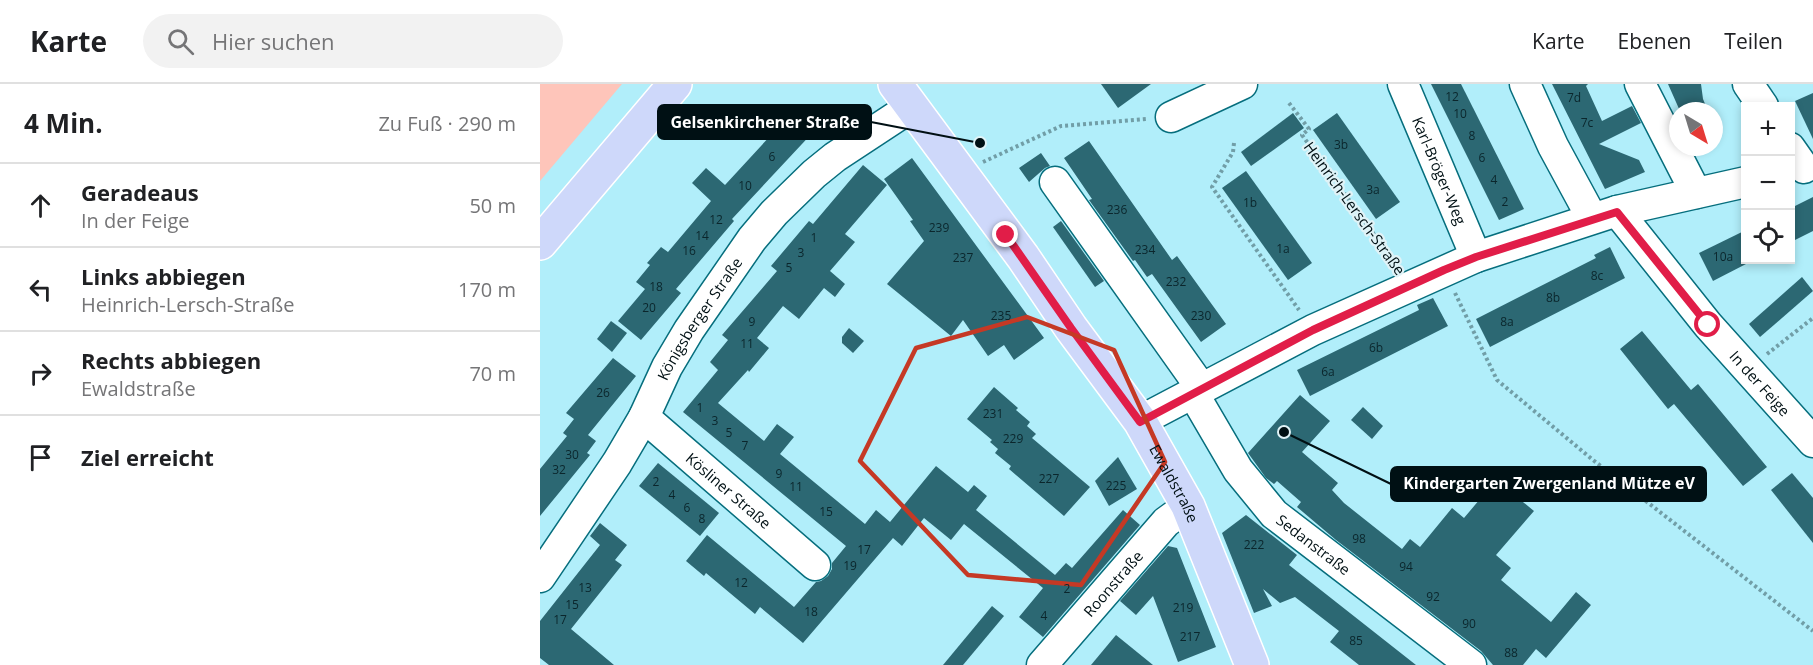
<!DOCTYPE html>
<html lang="de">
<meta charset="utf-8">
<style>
:root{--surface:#fff;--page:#f2f2f2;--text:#202124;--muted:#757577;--line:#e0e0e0}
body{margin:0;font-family:"Open Sans",sans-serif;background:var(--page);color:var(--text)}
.controls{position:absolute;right:18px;top:18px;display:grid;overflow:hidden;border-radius:0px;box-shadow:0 3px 9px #0003}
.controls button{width:54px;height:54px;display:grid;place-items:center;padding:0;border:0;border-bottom:2px solid var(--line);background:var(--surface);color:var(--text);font:30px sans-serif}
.compass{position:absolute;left:1129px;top:18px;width:54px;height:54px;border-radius:50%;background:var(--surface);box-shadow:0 3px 9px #0003;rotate:142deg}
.stop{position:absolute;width:18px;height:18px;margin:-14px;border:4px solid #e11d48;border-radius:50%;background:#fff}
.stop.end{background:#e11d48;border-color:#fff;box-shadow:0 2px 6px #0008}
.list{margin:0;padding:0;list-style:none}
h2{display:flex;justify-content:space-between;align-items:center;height:78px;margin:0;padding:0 24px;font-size:26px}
h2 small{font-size:20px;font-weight:400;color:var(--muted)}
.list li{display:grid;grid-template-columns:39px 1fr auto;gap:18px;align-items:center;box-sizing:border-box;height:84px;padding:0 24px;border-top:2px solid var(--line)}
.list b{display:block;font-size:22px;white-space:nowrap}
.list p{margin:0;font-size:20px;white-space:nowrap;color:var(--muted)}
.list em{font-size:20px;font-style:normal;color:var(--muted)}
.icon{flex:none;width:33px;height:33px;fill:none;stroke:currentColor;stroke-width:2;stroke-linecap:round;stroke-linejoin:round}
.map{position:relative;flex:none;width:1273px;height:581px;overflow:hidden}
header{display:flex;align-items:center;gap:36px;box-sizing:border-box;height:84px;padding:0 30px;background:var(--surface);border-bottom:2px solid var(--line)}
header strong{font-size:28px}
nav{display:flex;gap:33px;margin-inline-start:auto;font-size:21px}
.search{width:420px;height:54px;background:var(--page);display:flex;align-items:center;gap:15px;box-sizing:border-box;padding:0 21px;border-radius:33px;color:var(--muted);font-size:22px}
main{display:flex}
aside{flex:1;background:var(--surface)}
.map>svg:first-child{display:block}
</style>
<header>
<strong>Karte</strong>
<div class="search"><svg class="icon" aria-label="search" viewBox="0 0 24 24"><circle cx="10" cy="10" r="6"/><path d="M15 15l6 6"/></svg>Hier suchen</div>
<nav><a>Karte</a><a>Ebenen</a><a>Teilen</a></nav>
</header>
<main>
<aside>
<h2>4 Min.<small>Zu Fuß · 290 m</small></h2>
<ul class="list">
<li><svg class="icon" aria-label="ahead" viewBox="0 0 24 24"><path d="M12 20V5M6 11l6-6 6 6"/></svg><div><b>Geradeaus</b><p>In der Feige</p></div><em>50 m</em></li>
<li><svg class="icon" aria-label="left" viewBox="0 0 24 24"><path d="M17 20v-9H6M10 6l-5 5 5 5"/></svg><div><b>Links abbiegen</b><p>Heinrich-Lersch-Straße</p></div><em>170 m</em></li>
<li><svg class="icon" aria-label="right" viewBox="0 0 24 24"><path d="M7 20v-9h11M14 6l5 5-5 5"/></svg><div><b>Rechts abbiegen</b><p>Ewaldstraße</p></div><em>70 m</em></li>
<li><svg class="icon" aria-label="arrive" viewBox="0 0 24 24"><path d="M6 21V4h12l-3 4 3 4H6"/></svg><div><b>Ziel erreicht</b></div></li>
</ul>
</aside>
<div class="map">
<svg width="1273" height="581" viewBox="0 0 1273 581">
<rect width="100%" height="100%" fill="#b1eefa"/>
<polygon fill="#fec5ba" points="0,0 82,0 0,97"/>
<g fill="#2c6873">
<polygon points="561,0 611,0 578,24"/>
<polygon points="891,0 921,0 984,125 959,136"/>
<polygon points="1012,0 1048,0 1046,2 1062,37 1092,22 1101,39 1059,60 1099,76 1105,88 1065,105"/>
<polygon points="1128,0 1161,0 1163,15 1168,27 1140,27"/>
<polygon points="1273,9 1273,55 1255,17"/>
<polygon points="179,20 198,44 182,41 168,56 156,45"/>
<polygon points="255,25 276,45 192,135 194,137 136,205 141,209 101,256 78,237 105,205 96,198 110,181 107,179 121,163 128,168 171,117 152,99 166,84 185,101"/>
<polygon points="753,29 764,44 711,82 701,68"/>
<polygon points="797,29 860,118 836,135 773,46"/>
<polygon points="549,57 632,176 637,172 686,240 661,258 612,190 607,193 595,176 593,177 549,116 552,115 524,74"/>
<polygon points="501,69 510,82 505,84 489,98 479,84"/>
<polygon points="372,74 504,254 474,276 464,261 448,272 423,236 411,252 347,200 384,157 370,137 373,136 344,95"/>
<polygon points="323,81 347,101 305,150 315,158 290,187 305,200 295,213 284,204 259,235 243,222 217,254 229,264 209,288 208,286 178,319 224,357 237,340 254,353 240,370 325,440 336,426 350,438 396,382 428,408 434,401 447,412 436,426 515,491 526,479 532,484 583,426 600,441 503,553 479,533 503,504 424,440 411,456 384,434 362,462 353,454 263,559 220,523 215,530 166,489 164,492 146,477 167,451 254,523 276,498 281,497 288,492 292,485 292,479 306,462 143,328 178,286 170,278 188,256 182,251 237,187 231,182 269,137 273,140"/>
<polygon points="706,87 772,179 748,196 682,104"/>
<polygon points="1273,113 1273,147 1251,158 1251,124"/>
<polygon points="521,137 564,197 555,203 513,143"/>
<polygon points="1206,146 1206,180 1173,197 1159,169"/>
<polygon points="1070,163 1085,194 950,263 936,235 1056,174 1054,171"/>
<polygon points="1262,193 1273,207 1220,253 1209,240"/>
<polygon points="893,214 908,242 770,312 757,286 879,226 877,221"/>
<polygon points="71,237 87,249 72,268 57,255"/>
<polygon points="309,244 324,257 313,269 302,259 302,253"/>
<polygon points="1102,247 1151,306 1158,300 1227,383 1203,402 1134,320 1128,325 1080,265"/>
<polygon points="73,274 96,292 48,351 56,357 47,369 50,371 0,432 0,385 27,352 23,349 34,335 26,329"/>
<polygon points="454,303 478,324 476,326 490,338 487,342 496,350 492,354 550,403 524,432 469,385 471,382 455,369 458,365 450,358 452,356 427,335"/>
<polygon points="760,311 790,337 762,368 798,399 792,406 804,419 862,465 870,455 880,463 912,424 924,434 956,396 994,427 956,471 971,484 961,496 1011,538 1036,508 1051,521 1006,574 996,565 983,581 953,581 941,567 796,456 757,423 761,418 737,397 734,400 726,394 708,369"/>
<polygon points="823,323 843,342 832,355 811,336"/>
<polygon points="578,373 597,405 569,422 555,397"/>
<polygon points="118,379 179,429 160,452 99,402"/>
<polygon points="1252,389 1273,414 1273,459 1231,406"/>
<polygon points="706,431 757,471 749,481 876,581 819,581 790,558 799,547 755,513 740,519 723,505 732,522 714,529 682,449"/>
<polygon points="60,439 87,461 75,476 82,481 31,545 74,581 9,581 0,574 0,537 60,461 50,452"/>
<polygon points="628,462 637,464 676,563 638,578 613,512 596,531 580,517"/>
<polygon points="452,522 464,532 423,581 403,581"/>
<polygon points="576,551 613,581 551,581"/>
</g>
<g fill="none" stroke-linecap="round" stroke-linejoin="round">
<defs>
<g id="minor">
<path id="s1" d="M 863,0 L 936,173"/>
<polyline points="985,0 1013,62 1052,134"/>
<polyline points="1100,0 1156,109"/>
<polyline points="1208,0 1223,22"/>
<polyline points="631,33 702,0"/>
<polyline points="1250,64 1264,84"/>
<polyline points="515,98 662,305"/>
<path id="s2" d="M 1077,127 L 1168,241 L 1273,358"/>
<path id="s3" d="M 653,309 L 698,386 L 734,430 L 931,581"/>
<path id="s4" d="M 104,333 L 275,481"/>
<polyline points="600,337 773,246 936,173 1077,127 1206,98"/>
<path id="s5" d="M 0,493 L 77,379 L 104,333 L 127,283 L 149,246 L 212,155 L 234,129 L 274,90 L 295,73 L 371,23"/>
<path id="s6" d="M 502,581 L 626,438 L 648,422"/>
</g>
<g id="major">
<path id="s7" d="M 355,0 L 483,173 L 531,244 L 600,337 L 648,422 L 712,581"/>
<polyline points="0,159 135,0"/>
</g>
</defs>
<use href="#minor" stroke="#066e7d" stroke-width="33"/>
<use href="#major" stroke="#fff" stroke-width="36"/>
<g stroke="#719ea7" stroke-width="4" stroke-dasharray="3 3" stroke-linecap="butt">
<polyline points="749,19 769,45 762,51 857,182"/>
<polyline points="694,59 693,68 672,103 759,226"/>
<polyline points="443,78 521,42 607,35"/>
<polyline points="915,209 957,296 1053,376 1273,547"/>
<polyline points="1227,270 1273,234"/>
</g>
<use href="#minor" stroke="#fff" stroke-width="30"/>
<use href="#major" stroke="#ced8fa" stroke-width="33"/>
</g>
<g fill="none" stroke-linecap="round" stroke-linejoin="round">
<polyline stroke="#e11d48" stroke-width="8" points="466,151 531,244 600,338 773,246 904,186 936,173 1077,128 1168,241"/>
</g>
<path fill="none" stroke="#c53925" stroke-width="4.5" stroke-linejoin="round" d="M 487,233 L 574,266 L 625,378 L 541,501 L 428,491 L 320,377 L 376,264 Z"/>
<g text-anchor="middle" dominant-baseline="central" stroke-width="4.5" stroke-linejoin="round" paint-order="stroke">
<g font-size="12" fill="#0b262c">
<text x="912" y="12">12</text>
<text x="1034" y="13">7d</text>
<text x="920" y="29">10</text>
<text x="1047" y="38">7c</text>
<text x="932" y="51">8</text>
<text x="801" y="60">3b</text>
<text x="232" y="72">6</text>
<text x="942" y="73">6</text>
<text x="954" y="95">4</text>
<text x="205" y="101">10</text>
<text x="833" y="105">3a</text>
<text x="965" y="117">2</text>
<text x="710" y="118">1b</text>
<text x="577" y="125">236</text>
<text x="176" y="135">12</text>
<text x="399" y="143">239</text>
<text x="162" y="151">14</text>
<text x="274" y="153">1</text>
<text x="743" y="164">1a</text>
<text x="605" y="165">234</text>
<text x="149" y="166">16</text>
<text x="261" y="168">3</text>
<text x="1183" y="172">10a</text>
<text x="423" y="173">237</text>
<text x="249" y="183">5</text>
<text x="1057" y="191">8c</text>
<text x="636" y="197">232</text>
<text x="116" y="202">18</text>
<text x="1013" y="213">8b</text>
<text x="109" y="223">20</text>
<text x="461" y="231">235</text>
<text x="661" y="231">230</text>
<text x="212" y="237">9</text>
<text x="967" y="237">8a</text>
<text x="207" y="259">11</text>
<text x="836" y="263">6b</text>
<text x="788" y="287">6a</text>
<text x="63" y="308">26</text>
<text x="160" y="323">1</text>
<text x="453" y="329">231</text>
<text x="175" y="336">3</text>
<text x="189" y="348">5</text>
<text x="473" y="354">229</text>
<text x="205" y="361">7</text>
<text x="32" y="370">30</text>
<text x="19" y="385">32</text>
<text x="239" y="389">9</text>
<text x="509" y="394">227</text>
<text x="116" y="397">2</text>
<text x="576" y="401">225</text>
<text x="256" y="402">11</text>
<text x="132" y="410">4</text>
<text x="147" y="423">6</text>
<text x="286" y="427">15</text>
<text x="162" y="434">8</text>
<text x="819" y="454">98</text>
<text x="714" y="460">222</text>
<text x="324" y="465">17</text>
<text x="310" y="481">19</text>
<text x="866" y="482">94</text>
<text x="201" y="498">12</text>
<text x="45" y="503">13</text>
<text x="527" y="504">2</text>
<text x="893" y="512">92</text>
<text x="32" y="520">15</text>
<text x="643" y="523">219</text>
<text x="271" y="527">18</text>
<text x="504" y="531">4</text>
<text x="20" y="535">17</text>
<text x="929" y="539">90</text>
<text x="650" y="552">217</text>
<text x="816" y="556">85</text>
<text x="971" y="568">88</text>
</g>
<g font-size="15" fill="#001014" stroke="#e0f3f7">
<text stroke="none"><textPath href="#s1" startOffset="94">Karl-Bröger-Weg</textPath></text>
<text transform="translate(815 124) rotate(54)">Heinrich-Lersch-Straße</text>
<text stroke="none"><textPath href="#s5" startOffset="304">Königsberger Straße</textPath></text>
<text stroke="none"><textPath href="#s2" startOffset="224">In der Feige</textPath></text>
<text stroke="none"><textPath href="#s7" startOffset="488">Ewaldstraße</textPath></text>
<text stroke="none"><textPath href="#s4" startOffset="112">Kösliner Straße</textPath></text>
<text stroke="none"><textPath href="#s3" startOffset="196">Sedanstraße</textPath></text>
<text stroke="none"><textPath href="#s6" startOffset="108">Roonstraße</textPath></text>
</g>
</g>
<path fill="none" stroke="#001014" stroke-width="2" d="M440 59L331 38M744 348L851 400"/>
<g fill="#001014" stroke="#e0f3f7" stroke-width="2">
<circle cx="440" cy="59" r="6"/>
<circle cx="744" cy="348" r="6"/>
</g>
<g fill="#001014" stroke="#001014" stroke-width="2">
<rect x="118" y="21" width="213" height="34" rx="6"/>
<rect x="851" y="383" width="315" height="34" rx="6"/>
</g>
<g font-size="16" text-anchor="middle" font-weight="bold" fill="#fff">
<text x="225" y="44">Gelsenkirchener Straße</text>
<text x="1009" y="405">Kindergarten Zwergenland Mütze eV</text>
</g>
</svg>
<div class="controls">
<button>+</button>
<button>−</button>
<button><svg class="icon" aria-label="locate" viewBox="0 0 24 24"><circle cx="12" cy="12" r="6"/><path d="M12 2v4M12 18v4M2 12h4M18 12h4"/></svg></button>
</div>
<svg class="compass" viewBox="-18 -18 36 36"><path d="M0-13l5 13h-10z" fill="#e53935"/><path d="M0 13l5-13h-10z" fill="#757577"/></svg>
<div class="stop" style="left:1168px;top:241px"></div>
<div class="stop end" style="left:466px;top:151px"></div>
</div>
</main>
